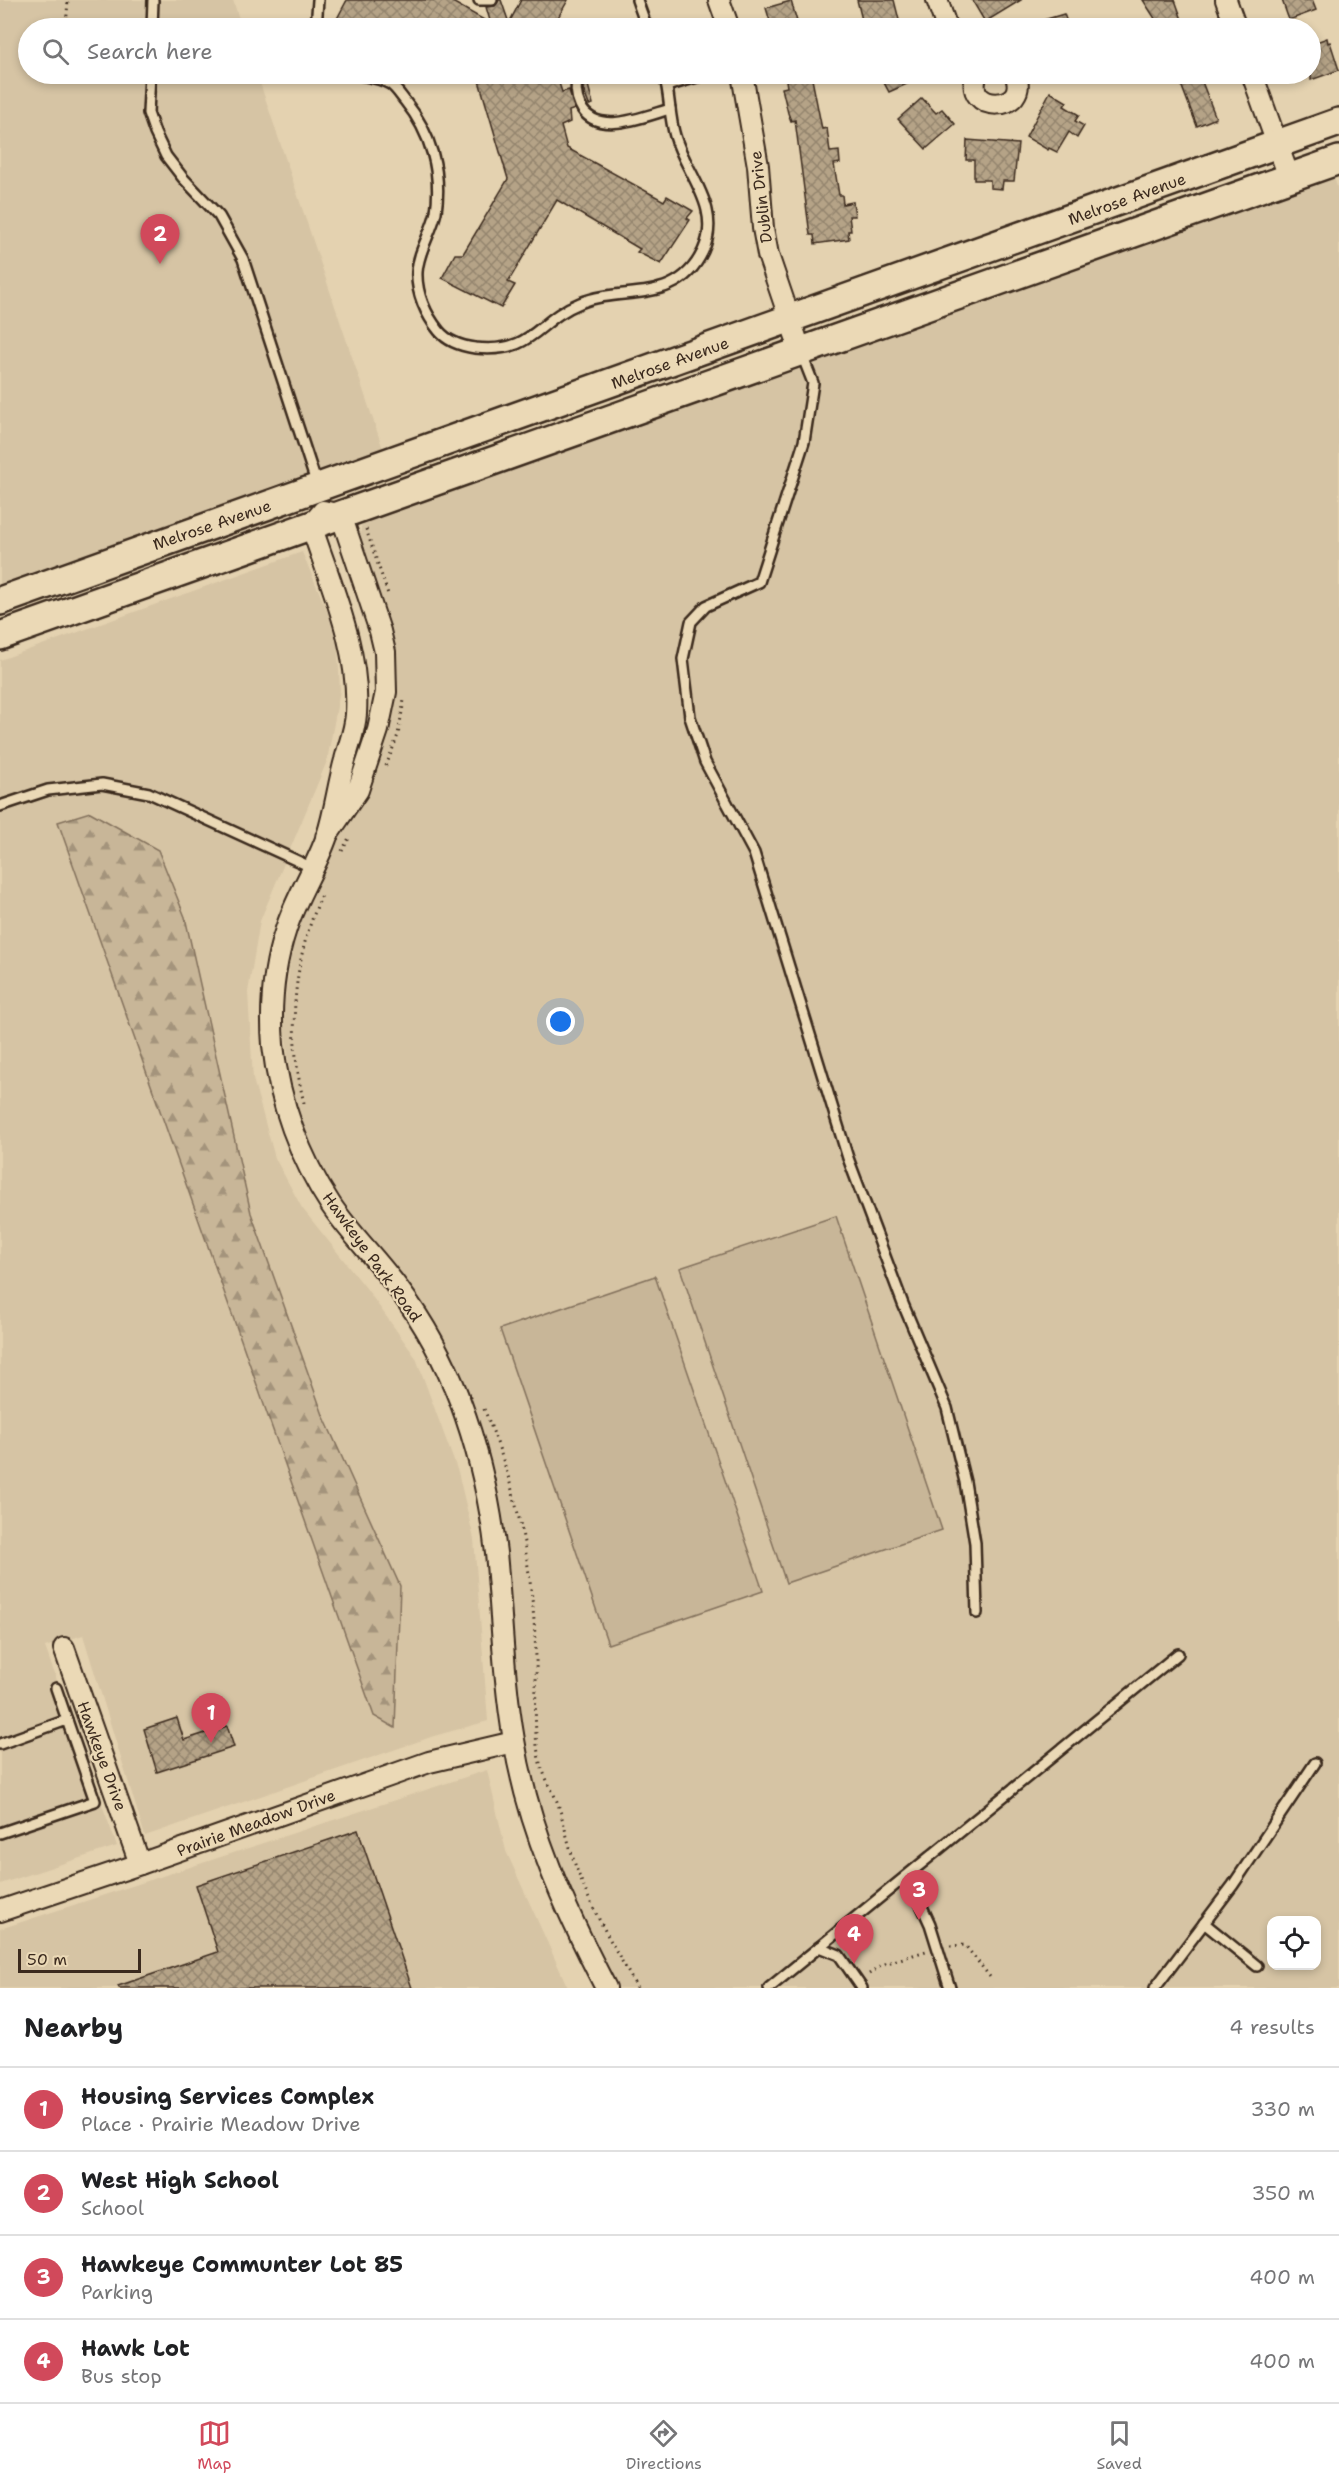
<!DOCTYPE html>
<meta charset="utf-8">
<style>
:root{--surface:#fff;--page:#f2f2f2;--text:#202124;--muted:#757577;--line:#e0e0e0;--accent:#d1495b}
body{margin:0;font-family:"Shantell Sans",sans-serif;background:var(--page);color:var(--text)}
.controls{position:absolute;right:18px;bottom:18px;display:grid;overflow:hidden;border-radius:12px;box-shadow:0 3px 9px #0003}
.controls button{width:54px;height:54px;display:grid;place-items:center;padding:0;border:0;border-bottom:2px solid var(--line);background:var(--surface);color:var(--text);font:30px sans-serif}
.scale{position:absolute;left:18px;bottom:15px;width:123px;box-sizing:border-box;padding-left:6px;border:3px solid #3b2a1e;border-top:0;font-size:16px;line-height:21px;white-space:nowrap;color:#3b2a1e;-webkit-text-stroke:4px #ebd9b6;paint-order:stroke}
.you{position:absolute;left:561px;top:1022px;width:21px;height:21px;margin:-15px;border:4px solid #fff;border-radius:50%;background:#1a73e8;box-shadow:0 0 0 9px #1a73e833}
.badge{display:grid;place-items:center;width:39px;height:39px;border-radius:50%;background:var(--accent);color:#fff;font-size:20px;font-weight:700}
.pin{position:absolute;translate:-50% -50px;filter:drop-shadow(0 2px 3px #0008)}
.pin::after{content:'';position:absolute;top:32px;width:21px;height:18px;background:inherit;clip-path:polygon(0 0,100% 0,50% 100%)}
.list{margin:0;padding:0;list-style:none}
h2{display:flex;justify-content:space-between;align-items:center;height:78px;margin:0;padding:0 24px;font-size:26px}
h2 small{font-size:20px;font-weight:400;color:var(--muted)}
.list li{display:grid;grid-template-columns:39px 1fr auto;gap:18px;align-items:center;box-sizing:border-box;height:84px;padding:0 24px;border-top:2px solid var(--line)}
.list b{display:block;font-size:22px;white-space:nowrap}
.list p{margin:0;font-size:20px;white-space:nowrap;color:var(--muted)}
.list em{font-size:20px;font-style:normal;color:var(--muted)}
.icon{flex:none;width:33px;height:33px;fill:none;stroke:currentColor;stroke-width:2;stroke-linecap:round;stroke-linejoin:round}
.map{position:relative;flex:none;width:1339px;height:1988px;overflow:hidden}
.search{position:absolute;background:var(--surface);box-shadow:0 3px 9px #0003;left:18px;right:18px;top:18px;height:66px;display:flex;align-items:center;gap:15px;box-sizing:border-box;padding:0 21px;border-radius:33px;color:var(--muted);font-size:22px}
.sheet{height:414px;background:var(--surface)}
nav{display:flex;justify-content:space-around;align-items:center;box-sizing:border-box;height:84px;border-top:2px solid var(--line);background:var(--surface);font-size:16px;color:var(--muted)}
nav a{display:grid;justify-items:center;gap:3px}
nav .on{color:var(--accent)}
.map>svg:first-child{display:block}
</style>
<div class="map">
<svg width="1339" height="1988" viewBox="0 0 1339 1988">
<defs>
<pattern id="forest-firs" width="22" height="20" patternUnits="userSpaceOnUse" patternTransform="scale(1.5)"><rect width="22" height="20" fill="#c8b698"/><path d="M5 1l3.5 6h-7zM16 11l3.5 6h-7z" fill="#a4947b"/></pattern>
<pattern id="building-cross-hatch" width="8" height="8" patternUnits="userSpaceOnUse" patternTransform="scale(1.5)"><rect width="8" height="8" fill="#b5a387"/><path d="M0 0l8 8M0 8l8-8" fill="none" stroke="#94856e"/></pattern>
</defs>
<rect width="100%" height="100%" fill="#e4d2b0"/>
<filter id="ink" filterUnits="userSpaceOnUse"><feTurbulence type="fractalNoise" baseFrequency=".0167" numOctaves="2"/><feDisplacementMap in="SourceGraphic" scale="12" xChannelSelector="R" yChannelSelector="G"/><feConvolveMatrix kernelMatrix="1 2 1 2 8 2 1 2 1" color-interpolation-filters="sRGB"/></filter>
<g filter="url(#ink)">
<g fill="#d6c4a4" fill-rule="evenodd">
<polygon points="0,0 233,0 242,28 28,28 28,74 257,74 385,455 0,590"/>
<path d="M 1332,171 L 1339,193 L 1339,1988 L 619,1988 L 578,1912 L 553,1849 L 538,1802 L 518,1704 L 506,1540 L 498,1495 L 487,1449 L 465,1389 L 405,1284 L 331,1185 L 317,1160 L 304,1132 L 290,1076 L 283,1014 L 293,942 L 305,905 L 391,690 L 360,541 L 361,527 L 367,516 ZM 1272,1920 L 1316,1920 L 1316,1966 L 1272,1966 Z"/>
<polygon points="302,552 337,634 340,690 327,761 260,921 248,992 253,1079 275,1158 302,1208 366,1288 416,1358 458,1472 474,1539 488,1721 434,1736 145,1836 83,1635 45,1647 117,1846 0,1884 0,660"/>
<polygon points="487,1770 506,1851 568,1988 0,1988 0,1929"/>
</g>
<polygon fill="url(#forest-firs)" stroke="#82705b" stroke-width="1.5" points="90,812 158,850 185,917 251,1213 323,1415 400,1586 395,1728 374,1716 58,822"/>
<g fill="#c8b698" stroke="#82705b" stroke-width="1.5">
<polygon points="836,1216 942,1530 786,1583 680,1268"/>
<polygon points="655,1276 763,1591 608,1644 500,1329"/>
</g>
<g fill="url(#building-cross-hatch)" stroke="#3b2a1e" stroke-width="1.5">
<polygon points="347,0 449,0 491,24 486,7 495,6 499,0 501,0 509,23 521,0 568,0 552,28 409,28 394,20 388,28 332,28"/>
<polygon points="857,0 894,0 900,24 890,26 891,28 864,28"/>
<polygon points="972,0 1021,0 985,22"/>
<polygon points="1143,0 1175,0 1185,28 1161,28"/>
<polygon points="1282,0 1312,0 1316,10 1289,20"/>
<polygon points="791,1 799,28 772,28 766,8"/>
<polygon points="1064,14 1069,28 1026,28 1026,25"/>
<polygon points="1327,38 1328,43 1330,42 1339,70 1311,80 1311,44"/>
<polygon points="477,74 535,74 538,83 558,80 562,92 569,90 575,109 569,111 570,122 561,126 567,148 664,201 667,196 693,211 687,218 690,220 661,264 637,252 640,249 557,200 508,282 515,285 501,308 442,278 455,254 463,254 508,179"/>
<polygon points="785,74 811,74 822,129 827,128 830,152 839,151 840,163 834,164 839,195 842,195 843,204 853,202 855,216 849,216 851,231 848,231 849,239 815,244 814,235 810,235 795,120 791,121 788,113 782,88 787,87"/>
<polygon points="893,74 929,74 889,92 882,79"/>
<polygon points="1177,74 1199,74 1216,118 1197,126"/>
<polygon points="588,85 593,104 589,105 583,89 583,86"/>
<polygon points="1050,92 1067,102 1064,106 1079,115 1075,121 1084,126 1077,138 1069,132 1057,152 1049,148 1048,150 1026,137"/>
<polygon points="922,98 936,113 942,109 955,124 926,149 898,119"/>
<polygon points="967,140 1018,144 1014,181 1003,181 1002,189 990,188 990,180 974,180 974,160 966,160"/>
<polygon points="177,1718 184,1740 227,1726 234,1747 157,1772 144,1729"/>
<polygon points="358,1830 412,1988 119,1988 118,1986 218,1952 196,1885"/>
</g>
<g fill="none" stroke-linecap="round" stroke-linejoin="round">
<defs>
<g id="service">
<polyline points="479,0 492,0"/>
<polyline points="637,0 647,28"/>
<polyline points="152,28 153,0"/>
<polyline points="316,28 318,0"/>
<polyline points="150,74 148,113 155,133 166,156 183,178 219,216 243,259 317,485"/>
<path d="M 355,74 C 366,76 380,78 390,84 C 396,88 401,96 405,101 C 431,133 442,172 436,212 C 432,232 418,251 417,272 C 416,293 426,315 439,331 C 448,342 461,346 475,348 C 535,354 535,321 580,303 C 624,285 677,306 703,251 C 723,208 686,174 675,136 C 669,116 670,94 664,74"/>
<path d="M 578,74 C 575,85 575,94 580,105 C 595,138 645,116 670,109"/>
<polyline points="667,86 707,74"/>
<polyline points="802,355 813,383 804,442 759,582 706,606 691,622 683,659 690,717 705,762 754,853 848,1158 903,1304 947,1408 965,1482 975,1543 977,1613"/>
<polyline points="0,806 48,790 102,784 149,793 313,868"/>
<polyline points="56,1688 67,1720"/>
<polyline points="0,1744 67,1720 95,1801 0,1833"/>
<polyline points="902,1880 919,1900 930,1924 950,1988"/>
<polyline points="1204,1923 1257,1966"/>
<polyline points="819,1947 839,1955 862,1988"/>
<polyline points="769,1988 1178,1654"/>
<polyline points="1155,1988 1233,1885 1315,1763"/>
</g>
<g id="minor">
<polyline points="719,0 729,28"/>
<polyline points="937,0 947,28"/>
<polyline points="1226,0 1236,28"/>
<polyline points="742,74 758,166 763,228 768,255 801,352"/>
<path d="M 977,74 C 961,114 1032,113 1015,74"/>
<polyline points="1252,74 1289,177"/>
<path d="M 326,837 L 358,790 L 378,730 L 386,692 L 385,652 L 380,631 L 341,515 L 323,511 L 311,525 C 331,586 360,649 356,714 C 355,730 349,744 345,760 C 338,785 335,811 327,836 C 316,868 296,897 286,929 C 274,965 270,1007 273,1045 C 279,1102 300,1158 331,1205 C 352,1236 379,1261 400,1291 C 425,1324 445,1362 460,1401 C 478,1449 490,1501 496,1553 C 502,1615 503,1678 514,1740 C 528,1828 565,1909 606,1988"/>
<polyline points="64,1648 140,1864"/>
<polyline points="0,1911 140,1864 429,1762 514,1742"/>
</g>
<g id="secondary">
<polyline points="0,601 1339,122"/>
<polyline points="0,636 1339,160"/>
</g>
</defs>
<use href="#service" stroke="#3b2a1e" stroke-width="14"/>
<use href="#minor" stroke="#3b2a1e" stroke-width="24"/>
<use href="#secondary" stroke="#3b2a1e" stroke-width="32"/>
<g stroke="#3b2a1e" stroke-width="3" stroke-dasharray="1.5 4.5" stroke-linecap="butt">
<polyline points="66,28 68,0"/>
<polyline points="366,529 389,597"/>
<polyline points="386,766 398,735 404,700"/>
<polyline points="342,851 349,838"/>
<path d="M 304,1103 C 287,1034 292,960 322,895"/>
<path d="M 484,1409 C 518,1490 533,1569 536,1658 C 537,1690 533,1721 538,1753 C 540,1771 552,1788 558,1804 C 565,1826 569,1848 577,1870 C 592,1911 616,1950 637,1988"/>
<polyline points="950,1946 965,1945 990,1977"/>
<polyline points="869,1974 884,1964 926,1951"/>
</g>
<use href="#service" stroke="#ebd9b6" stroke-width="9"/>
<use href="#minor" stroke="#ebd9b6" stroke-width="20"/>
<use href="#secondary" stroke="#ebd9b6" stroke-width="27"/>
</g>
</g>
<g text-anchor="middle" dominant-baseline="central" stroke-width="4.5" stroke-linejoin="round" paint-order="stroke">
<g font-size="16" fill="#3b2a1e" stroke="#ebd9b6">
<text transform="translate(761 197) rotate(-97)">Dublin Drive</text>
<text transform="translate(1127 199) rotate(-20)">Melrose Avenue</text>
<text transform="translate(670 363) rotate(-20)">Melrose Avenue</text>
<text transform="translate(212 525) rotate(-19)">Melrose Avenue</text>
<text transform="translate(372 1257) rotate(54)">Hawkeye Park Road</text>
<text transform="translate(102 1756) rotate(70)">Hawkeye Drive</text>
<text transform="translate(256 1823) rotate(-20)">Prairie Meadow Drive</text>
</g>
</g>
</svg>
<div class="controls">
<button><svg class="icon" aria-label="locate" viewBox="0 0 24 24"><circle cx="12" cy="12" r="6"/><path d="M12 2v4M12 18v4M2 12h4M18 12h4"/></svg></button>
</div>
<div class="scale">50 m</div>
<div class="you"></div>
<div class="pin badge" style="left:211px;top:1743px">1</div>
<div class="pin badge" style="left:160px;top:264px">2</div>
<div class="pin badge" style="left:919px;top:1920px">3</div>
<div class="pin badge" style="left:854px;top:1964px">4</div>
<div class="search"><svg class="icon" aria-label="search" viewBox="0 0 24 24"><circle cx="10" cy="10" r="6"/><path d="M15 15l6 6"/></svg>Search here</div>
</div>
<section class="sheet">
<h2>Nearby<small>4 results</small></h2>
<ul class="list">
<li><span class="badge">1</span><div><b>Housing Services Complex</b><p>Place · Prairie Meadow Drive</p></div><em>330 m</em></li>
<li><span class="badge">2</span><div><b>West High School</b><p>School</p></div><em>350 m</em></li>
<li><span class="badge">3</span><div><b>Hawkeye Communter Lot 85</b><p>Parking</p></div><em>400 m</em></li>
<li><span class="badge">4</span><div><b>Hawk Lot</b><p>Bus stop</p></div><em>400 m</em></li>
</ul>
</section>
<nav>
<a class="on"><svg class="icon" aria-label="map" viewBox="0 0 24 24"><path d="M3 6l6-2 6 2 6-2v14l-6 2-6-2-6 2zM9 4v14M15 6v14"/></svg>Map</a>
<a><svg class="icon" aria-label="directions" viewBox="0 0 24 24"><path d="M12 3l9 9-9 9-9-9zM9 14v-3h6M13 9l2 2-2 2"/></svg>Directions</a>
<a><svg class="icon" aria-label="saved" viewBox="0 0 24 24"><path d="M7 4h10v16l-5-4-5 4z"/></svg>Saved</a>
</nav>
